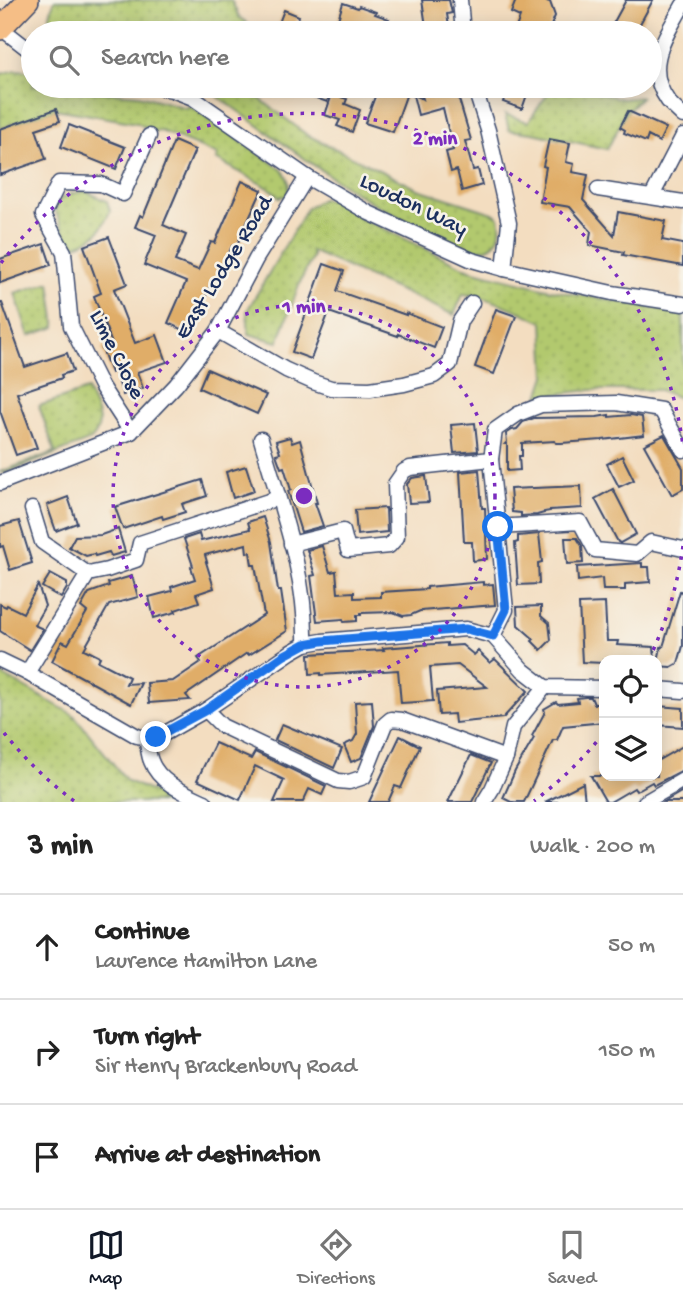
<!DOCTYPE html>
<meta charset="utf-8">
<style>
:root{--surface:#fff;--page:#f2f2f2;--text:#222;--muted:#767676;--line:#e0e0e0;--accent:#111827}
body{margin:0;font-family:"Gochi Hand",sans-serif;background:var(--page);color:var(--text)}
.controls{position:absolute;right:21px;bottom:21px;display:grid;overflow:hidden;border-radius:14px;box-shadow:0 4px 18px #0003}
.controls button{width:63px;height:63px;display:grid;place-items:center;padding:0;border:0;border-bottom:2px solid var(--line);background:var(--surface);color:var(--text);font:35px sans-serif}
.stop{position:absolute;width:21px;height:21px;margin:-16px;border:5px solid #1a73e8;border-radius:50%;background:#fff}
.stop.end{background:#1a73e8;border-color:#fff;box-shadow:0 2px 7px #0008}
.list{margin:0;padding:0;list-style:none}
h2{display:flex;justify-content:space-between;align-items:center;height:91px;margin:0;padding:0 28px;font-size:30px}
h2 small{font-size:23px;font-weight:400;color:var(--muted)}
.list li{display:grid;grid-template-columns:46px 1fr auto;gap:21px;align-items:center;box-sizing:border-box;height:105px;padding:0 28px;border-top:2px solid var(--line)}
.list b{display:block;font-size:26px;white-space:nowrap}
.list p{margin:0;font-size:23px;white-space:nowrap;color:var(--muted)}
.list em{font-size:23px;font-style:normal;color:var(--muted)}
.icon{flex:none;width:38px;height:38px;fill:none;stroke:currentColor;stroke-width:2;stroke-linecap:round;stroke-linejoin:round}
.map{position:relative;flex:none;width:683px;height:802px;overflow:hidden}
.search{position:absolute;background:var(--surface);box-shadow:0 4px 18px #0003;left:21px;right:21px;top:21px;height:77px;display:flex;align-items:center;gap:18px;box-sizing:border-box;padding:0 24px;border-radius:38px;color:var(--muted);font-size:26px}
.sheet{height:406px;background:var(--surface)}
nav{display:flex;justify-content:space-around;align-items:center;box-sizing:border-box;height:98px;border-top:2px solid var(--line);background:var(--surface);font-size:19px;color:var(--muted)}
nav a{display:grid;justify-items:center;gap:4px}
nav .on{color:var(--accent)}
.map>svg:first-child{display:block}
</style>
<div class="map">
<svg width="683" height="802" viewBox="0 0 683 802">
<defs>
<pattern id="green-dots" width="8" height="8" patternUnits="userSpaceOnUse" patternTransform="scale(1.75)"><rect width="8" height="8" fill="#b2c96e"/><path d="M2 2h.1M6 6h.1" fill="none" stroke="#98ad62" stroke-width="1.8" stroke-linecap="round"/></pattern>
</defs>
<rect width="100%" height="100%" fill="#f7f3e8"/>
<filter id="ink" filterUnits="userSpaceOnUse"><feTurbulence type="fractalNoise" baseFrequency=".0143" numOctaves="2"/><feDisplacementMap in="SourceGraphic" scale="14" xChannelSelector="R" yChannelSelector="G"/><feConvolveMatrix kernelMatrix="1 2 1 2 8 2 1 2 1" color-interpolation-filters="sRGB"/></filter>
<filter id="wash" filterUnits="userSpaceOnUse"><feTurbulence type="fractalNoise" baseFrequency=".00686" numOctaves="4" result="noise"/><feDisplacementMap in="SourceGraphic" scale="28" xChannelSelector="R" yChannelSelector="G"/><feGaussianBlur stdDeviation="1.57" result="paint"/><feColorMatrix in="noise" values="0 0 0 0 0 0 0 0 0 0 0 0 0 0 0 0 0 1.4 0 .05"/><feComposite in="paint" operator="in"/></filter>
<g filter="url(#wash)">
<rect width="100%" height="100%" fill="#f3ddc0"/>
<g fill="url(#green-dots)" stroke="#667c66" stroke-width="2">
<path d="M 55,0 L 231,0 L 239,17 L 247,23 L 243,33 L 51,33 C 49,23 49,10 55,0 Z"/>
<path d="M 17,70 L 28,71 L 33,74 L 33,86 L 65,86 L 79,90 L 139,95 L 187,108 L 189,105 L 281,169 C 290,178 290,186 287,197 L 282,196 L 280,198 L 272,190 L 216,159 L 218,155 L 161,131 L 155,132 L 137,123 L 56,109 L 0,129 L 0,74 Z"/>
<path d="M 198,86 L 243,86 L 307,135 L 418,189 L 493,213 L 499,217 C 505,242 490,254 465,248 C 452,245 439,235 427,229 C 415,224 404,219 393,214 C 330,181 272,134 214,94 Z"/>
<polygon points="553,86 575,86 622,99 641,97 628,110 607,149 533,133 509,130 505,114 528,122"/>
<path d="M 85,191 L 107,201 L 110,211 C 98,237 96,237 70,248 L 55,210 L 61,198 L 74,193 Z"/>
<path d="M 322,199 L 330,199 L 338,202 L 363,219 L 470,270 L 551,290 L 683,313 L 683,404 L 679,398 L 660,390 L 591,390 L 539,396 L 546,376 L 543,322 C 518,311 490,297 463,294 L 454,315 L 311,251 L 313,256 L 301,280 L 278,342 L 249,334 L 247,311 L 307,208 Z"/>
<polygon points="50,282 56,327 29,336 15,293"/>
<path d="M 87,390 C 95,408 107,424 91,440 L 6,473 L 0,472 L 55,452 L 39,406 Z"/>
<polygon points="0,674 74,715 127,781 176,802 0,802"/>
</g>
<g id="blocks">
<g fill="#e0ad67">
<polygon points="422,0 449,0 452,13 447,14 450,33 427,33"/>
<polygon points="516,0 543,0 550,2 555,16 548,33 514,33 520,17 511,13"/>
<polygon points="626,0 653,0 635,33 608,33"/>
<polygon points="343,3 358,8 359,6 376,12 375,14 389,19 384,33 360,33 336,26"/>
<polygon points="284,10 299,16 292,33 275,33"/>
<polygon points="286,86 333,86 327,102 286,87"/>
<polygon points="379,86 387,86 407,93 393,132 365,123"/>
<polygon points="419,86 455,86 471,140 465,141 473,170 478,169 482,185 462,191 457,170 451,172 446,152 453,150 443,108 418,115 413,95 423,99"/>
<polygon points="509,86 530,86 522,109 503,102"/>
<polygon points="332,94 347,99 345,104 360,110 352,132 337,126 340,120 325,115"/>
<polygon points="56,109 60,121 36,129 46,159 0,175 0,129"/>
<polygon points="628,111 666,128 659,142 648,136 646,142 624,133 625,130 620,127"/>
<polygon points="69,125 125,147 116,169 61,147"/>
<polygon points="549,139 570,143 566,162 574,164 572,172 588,175 583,200 614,235 618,212 666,221 662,240 683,244 683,266 623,255 624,252 589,245 591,231 570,207 540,202 546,167 543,166"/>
<polygon points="174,141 195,150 163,225 186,235 175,261 198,270 211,242 215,243 242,181 262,190 236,247 232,246 218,278 214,277 202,305 199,304 187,332 168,323 186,282 144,265 156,235 135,227 140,215 143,217"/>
<polygon points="109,237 127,284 114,289 135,343 157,335 167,362 137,372 143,388 123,395 115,371 111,373 102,348 112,344 94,296 101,293 84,246"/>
<polygon points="44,244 51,265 0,283 0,259"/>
<polygon points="324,264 344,271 337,291 406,315 406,313 442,327 434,348 398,334 398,336 329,312 311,359 292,352"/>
<polygon points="0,303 2,303 25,367 67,353 73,371 61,375 62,378 17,393 37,448 16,455 0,411"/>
<polygon points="496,309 516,316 494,374 475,367"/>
<polygon points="207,369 266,395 257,414 199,388"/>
<polygon points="609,415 609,417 631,415 642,417 644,435 602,440 561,443 556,443 555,441 522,443 522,456 519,456 520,470 507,471 507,444 505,444 507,442 506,434 512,430 517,429 523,422 534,418 597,417"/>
<polygon points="475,423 478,451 454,453 451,425"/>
<polygon points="664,435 683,468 683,489 672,495 644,445"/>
<polygon points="290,437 292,443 300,440 317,503 315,503 323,526 301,532 288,491 291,490 284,467 281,468 276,454 280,453 276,441"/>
<polygon points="622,456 634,480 619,487 607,464"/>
<polygon points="246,466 254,491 233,498 226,472"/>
<polygon points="479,470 482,508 485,508 487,559 473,561 472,542 464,542 460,472"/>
<polygon points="426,476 429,502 409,503 407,484 412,478"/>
<polygon points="202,480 207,496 182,504 185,512 163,519 162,516 123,529 115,507"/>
<polygon points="581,486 582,508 550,510 550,511 544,512 544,513 537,515 521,516 521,513 512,512 510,489"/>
<polygon points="613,489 636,534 620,543 618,542 595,499"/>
<polygon points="68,497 77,523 56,531 47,505"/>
<polygon points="386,508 387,532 357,535 355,510"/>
<polygon points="263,517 271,542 278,591 281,591 287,631 249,655 247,653 186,695 190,700 149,703 147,683 173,681 201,662 198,658 264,615 255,565 252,565 250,552 247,553 246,544 205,555 207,562 206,562 214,588 196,594 199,602 175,610 176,612 154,618 149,597 172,591 171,587 195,579 191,567 193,566 184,539 199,534 201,541 250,529 248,522"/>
<polygon points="19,521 32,563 10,570 3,546 0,547 0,526"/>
<polygon points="118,529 125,552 111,556 109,552 95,556 94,554 86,556 69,547 75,536 101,535"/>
<polygon points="539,534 542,562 538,563 539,584 518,585 515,543 518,542 518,536"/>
<polygon points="565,538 577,538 582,546 583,563 567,564"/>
<polygon points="322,546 330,572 336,571 338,593 354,592 354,598 381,597 381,592 427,589 427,587 483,582 483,585 493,584 495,605 420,611 411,615 403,616 393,612 361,613 361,615 357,615 357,621 344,622 343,619 317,621 311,576 315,575 307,550"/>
<polygon points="642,563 642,567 649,567 650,582 625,584 625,590 603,590 602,578 578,581 577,567"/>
<polygon points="50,574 67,583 67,588 61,598 42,587"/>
<polygon points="132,576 138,597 109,605 84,649 100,657 98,661 129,677 126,684 141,683 131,704 52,661 62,641 68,644 87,612 81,607 89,593 109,586 108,583"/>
<polygon points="38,585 45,606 34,625 43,629 30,650 0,631 0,604 6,607 7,605 23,613"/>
<polygon points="680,591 683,592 683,646 678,663 671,667 657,666 661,647 663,647"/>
<polygon points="605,603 607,641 618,641 617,645 654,647 655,660 604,660 604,663 582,662 579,604"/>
<polygon points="541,606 541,616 549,623 551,640 541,650 532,641 534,639 518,625 517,607"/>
<polygon points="447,643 447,646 462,645 474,655 478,651 490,663 495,659 528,691 503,718 455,723 454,714 439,715 437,691 487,687 458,665 430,667 433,701 418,702 401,703 398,670 321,675 321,673 310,674 309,654 384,650 383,648"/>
<polygon points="585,697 591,697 594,704 604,704 604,722 563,726 557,740 553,740 524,802 511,802 503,798 515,771 534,738 532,736 545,712 544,709 556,702 558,704 578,702 577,698"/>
<polygon points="372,701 374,726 361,758 351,762 344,745 353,741 357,734 355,702"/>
<polygon points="657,706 683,708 683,727 657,725"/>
<polygon points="282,724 342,749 334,768 275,740"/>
<polygon points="400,736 420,746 401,788 395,786 388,802 369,802"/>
<polygon points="215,743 251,759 255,752 326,786 322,795 309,789 303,802 274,802 284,780 255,766 240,800 197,780"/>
<polygon points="683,746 683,770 654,785 652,782 636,791 634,788 610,802 606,802 591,776 657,776 657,761"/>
<polygon points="471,755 491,763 472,802 448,802"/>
<polygon points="583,783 585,802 545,802"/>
<polygon points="683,791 683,802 664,802"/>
</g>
</g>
</g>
<g filter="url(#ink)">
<use href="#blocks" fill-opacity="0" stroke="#3b496d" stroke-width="2"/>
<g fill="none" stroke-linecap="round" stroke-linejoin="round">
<defs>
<g id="minor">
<polyline points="460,0 463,33"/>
<path d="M 683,5 C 666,36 643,66 668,101 C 672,106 678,111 683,116"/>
<polyline points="1,28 33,53"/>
<polyline points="150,86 172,90 193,98 307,177 369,213 472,260 504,269 612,293 683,304"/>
<polyline points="474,86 488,130 509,223 504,269"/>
<polyline points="598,189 683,202"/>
<polyline points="652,196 683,136"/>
<polyline points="218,331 286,370 313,382 331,388 370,389 404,384 434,376 450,364 460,321 472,303"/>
<polyline points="131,432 101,386 71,326 64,252 43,215 59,183 101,184 123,194 149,136"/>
<path d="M 261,439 C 280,506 307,574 305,644"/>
<polyline points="0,483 131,432 176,385 218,331 256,259 307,177"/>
<polyline points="32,509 42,542 88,574"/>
<polyline points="498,527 580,522 595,550 637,554 651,542 683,549"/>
<polyline points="291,544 343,531 348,550 389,546 397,537 395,484 404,471 410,468 491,459"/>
<polyline points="493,636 506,610 491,459 495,430 518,414 541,405 616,403 661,410 683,450"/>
<polyline points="0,660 27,673 137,736 146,738 162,735 206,710 291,652 305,644 322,641 466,629 493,636 523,670 545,687 604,688"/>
<polyline points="27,673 88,574 107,570 136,560 140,543 278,498"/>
<polyline points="657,689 683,691"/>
<polyline points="206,710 222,726 338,781 349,782 364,777 385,724 391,719 402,720 506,758"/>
<path d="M 146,738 C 148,745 148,754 151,761 C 159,783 185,793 205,802"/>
<polyline points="484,802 492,789 506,758 513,727 545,687"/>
<polyline points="645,802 683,780"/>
</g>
<polyline id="primary" points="0,29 28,0"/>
</defs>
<use href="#minor" stroke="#3b496d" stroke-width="17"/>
<use href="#primary" stroke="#3b496d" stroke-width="24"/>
<use href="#minor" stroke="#fff" stroke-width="14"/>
<use href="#primary" stroke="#f5be86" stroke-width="21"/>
</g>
</g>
<g fill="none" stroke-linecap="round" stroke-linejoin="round" filter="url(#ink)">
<polyline stroke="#1a73e8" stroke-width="9" points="156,737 206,710 283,656 305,644 322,641 466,629 493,636 506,610 498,527"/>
</g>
<g fill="none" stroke="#7b2cbf" stroke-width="3.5" stroke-dasharray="3.5 7">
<circle cx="304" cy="496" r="191"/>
<path d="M683 546A382 382 0 0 1 650 657M603 734A382 382 0 0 1 534 801M74 801A382 382 0 0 1 1 729M1 263A382 382 0 0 1 683 446"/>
</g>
<g text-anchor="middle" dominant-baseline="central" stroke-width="5" stroke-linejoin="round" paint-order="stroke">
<g font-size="23" fill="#1b2f5e" stroke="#f7f3e8">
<text transform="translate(413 206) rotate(26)">Loudon Way</text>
<text transform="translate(225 268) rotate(-58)">East Lodge Road</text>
<text transform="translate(116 355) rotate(63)">Lime Close</text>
</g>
</g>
<circle cx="304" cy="496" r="10" fill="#7b2cbf" stroke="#f7f3e8" stroke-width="3.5"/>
<g font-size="21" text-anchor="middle" font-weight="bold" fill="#7b2cbf" stroke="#f7f3e8" stroke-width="5" stroke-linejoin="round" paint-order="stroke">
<text x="435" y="144">2 min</text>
<text x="304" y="312">1 min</text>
</g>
</svg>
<div class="controls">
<button><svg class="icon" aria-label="locate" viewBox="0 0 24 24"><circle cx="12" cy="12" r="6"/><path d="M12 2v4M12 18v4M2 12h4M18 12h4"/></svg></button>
<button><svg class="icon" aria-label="layers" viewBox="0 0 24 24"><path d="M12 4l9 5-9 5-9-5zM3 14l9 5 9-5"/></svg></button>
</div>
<div class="stop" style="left:498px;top:527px"></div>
<div class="stop end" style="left:156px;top:737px"></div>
<div class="search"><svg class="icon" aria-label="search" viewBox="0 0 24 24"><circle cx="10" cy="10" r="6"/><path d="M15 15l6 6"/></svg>Search here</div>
</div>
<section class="sheet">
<h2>3 min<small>Walk · 200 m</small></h2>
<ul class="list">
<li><svg class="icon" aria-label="ahead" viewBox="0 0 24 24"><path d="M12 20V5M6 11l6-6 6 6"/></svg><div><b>Continue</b><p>Laurence Hamilton Lane</p></div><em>50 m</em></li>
<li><svg class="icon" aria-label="right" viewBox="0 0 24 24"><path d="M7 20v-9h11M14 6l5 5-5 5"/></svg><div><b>Turn right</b><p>Sir Henry Brackenbury Road</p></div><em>150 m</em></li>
<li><svg class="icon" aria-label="arrive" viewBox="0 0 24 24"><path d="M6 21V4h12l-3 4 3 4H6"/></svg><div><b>Arrive at destination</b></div></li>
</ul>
</section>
<nav>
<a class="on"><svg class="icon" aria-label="map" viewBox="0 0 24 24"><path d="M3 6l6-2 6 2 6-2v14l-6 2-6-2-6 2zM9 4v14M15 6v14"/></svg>Map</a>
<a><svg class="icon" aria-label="directions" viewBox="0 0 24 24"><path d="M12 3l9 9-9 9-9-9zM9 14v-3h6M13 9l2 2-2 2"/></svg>Directions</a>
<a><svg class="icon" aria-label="saved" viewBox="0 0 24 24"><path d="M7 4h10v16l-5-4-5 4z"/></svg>Saved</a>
</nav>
